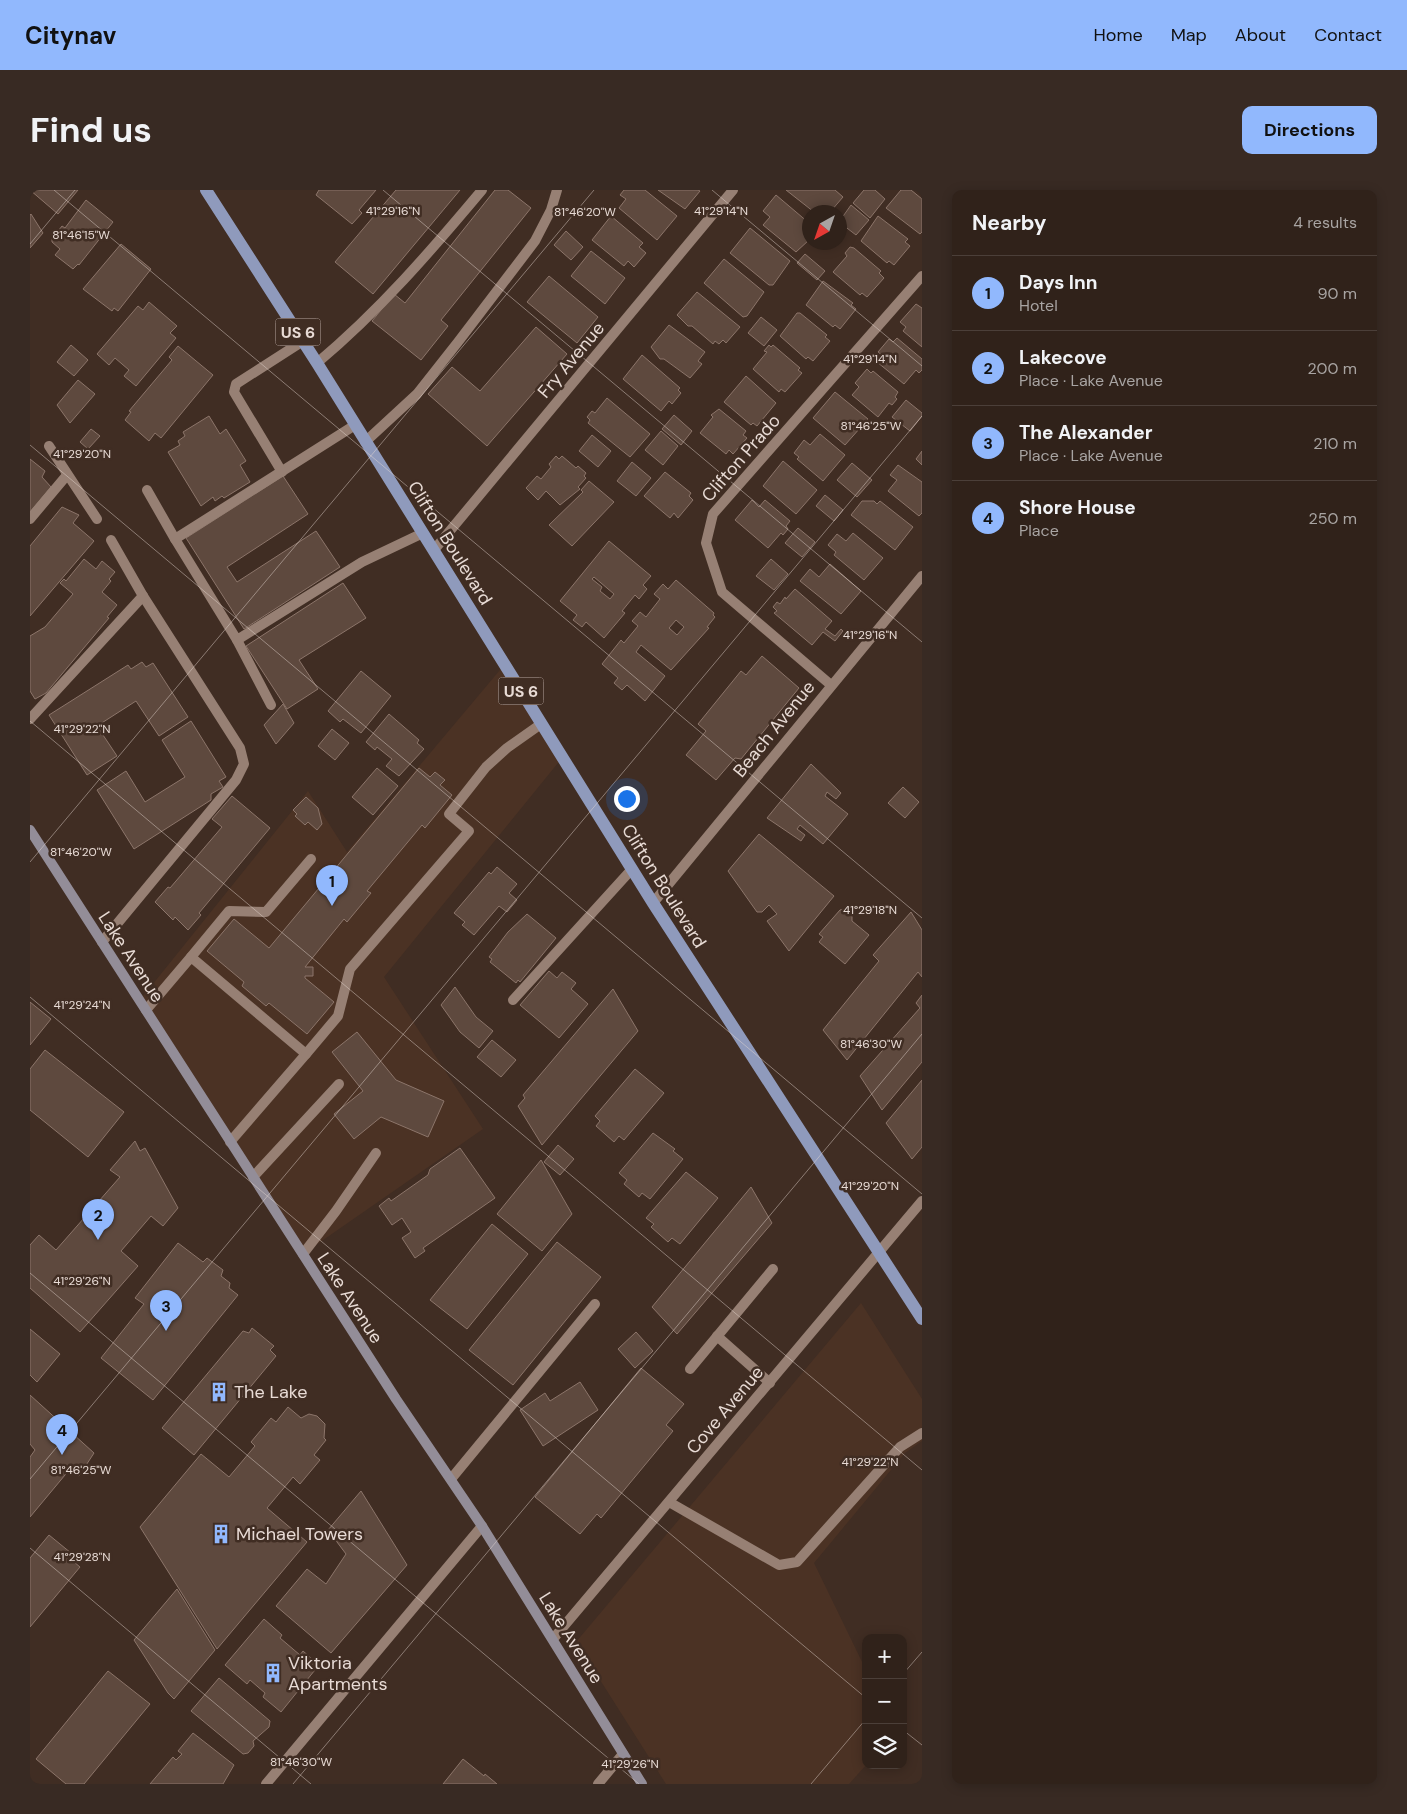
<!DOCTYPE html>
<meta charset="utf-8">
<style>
:root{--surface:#30221a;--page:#382a23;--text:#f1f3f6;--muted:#a8a4a2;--line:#4b3f39;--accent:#91b8fd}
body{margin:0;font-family:"DM Sans",sans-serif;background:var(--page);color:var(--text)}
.controls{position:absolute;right:15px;bottom:15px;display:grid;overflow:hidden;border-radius:10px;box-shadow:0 2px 12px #0003}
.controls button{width:45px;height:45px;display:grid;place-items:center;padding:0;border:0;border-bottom:1px solid var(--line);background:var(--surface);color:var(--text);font:25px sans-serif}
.compass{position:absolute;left:772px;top:15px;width:45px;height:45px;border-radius:50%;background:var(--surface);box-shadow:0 2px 12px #0003;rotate:220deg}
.you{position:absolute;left:596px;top:608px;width:18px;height:18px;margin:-12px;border:4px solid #fff;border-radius:50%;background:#1a73e8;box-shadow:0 0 0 8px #1a73e833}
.badge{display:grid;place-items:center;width:32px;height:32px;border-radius:50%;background:var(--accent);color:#111;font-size:16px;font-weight:700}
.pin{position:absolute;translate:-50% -41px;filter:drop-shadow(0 1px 2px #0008)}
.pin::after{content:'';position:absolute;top:26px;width:18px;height:15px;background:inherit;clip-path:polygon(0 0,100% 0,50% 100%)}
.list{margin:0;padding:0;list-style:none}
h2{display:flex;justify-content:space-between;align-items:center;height:65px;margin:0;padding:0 20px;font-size:21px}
h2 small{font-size:16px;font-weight:400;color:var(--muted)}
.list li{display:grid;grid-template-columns:32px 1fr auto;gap:15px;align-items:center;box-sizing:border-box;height:75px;padding:0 20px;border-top:1px solid var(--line)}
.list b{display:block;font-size:19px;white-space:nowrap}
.list p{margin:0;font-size:16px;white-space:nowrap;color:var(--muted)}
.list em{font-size:16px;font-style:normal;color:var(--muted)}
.icon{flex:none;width:28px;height:28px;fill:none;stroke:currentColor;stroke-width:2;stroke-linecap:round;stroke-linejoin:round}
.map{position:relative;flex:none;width:892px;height:1594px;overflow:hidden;border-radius:10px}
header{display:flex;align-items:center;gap:30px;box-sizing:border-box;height:70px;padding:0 25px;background:var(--accent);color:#111}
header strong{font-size:24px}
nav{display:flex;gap:28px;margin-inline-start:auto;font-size:18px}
.intro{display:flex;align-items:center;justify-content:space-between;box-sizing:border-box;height:120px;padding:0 30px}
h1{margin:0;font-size:35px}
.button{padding:12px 22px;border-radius:10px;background:var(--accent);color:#111;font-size:18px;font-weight:700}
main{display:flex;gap:30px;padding:0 30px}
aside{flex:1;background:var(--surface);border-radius:10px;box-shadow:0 2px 12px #0003}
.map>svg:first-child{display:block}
</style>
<header>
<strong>Citynav</strong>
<nav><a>Home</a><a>Map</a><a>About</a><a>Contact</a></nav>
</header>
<div class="intro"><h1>Find us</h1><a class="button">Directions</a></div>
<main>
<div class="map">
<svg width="892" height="1594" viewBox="0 0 892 1594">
<rect width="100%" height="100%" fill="#402d23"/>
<g fill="#4b3224">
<polygon points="475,474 532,568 354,787 453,939 273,1064 110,810 278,601 317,662"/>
<polygon points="831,1113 892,1209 892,1251 875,1263 784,1373 836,1480 836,1575 819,1594 636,1594 546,1452"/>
</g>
<g fill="#5e493e" stroke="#8c756a" fill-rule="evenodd">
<polygon points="0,0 48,0 28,24"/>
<polygon points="289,0 346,0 329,20 332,23 322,34 286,5"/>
<polygon points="366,0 430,0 343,104 305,72"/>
<polygon points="465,0 478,0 501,18 411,130 418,136 391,170 342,131 364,104 375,113"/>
<polygon points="594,0 615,0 647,26 627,50 589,18 596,9 590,5"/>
<polygon points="628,0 668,0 670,1 655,19"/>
<polygon points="756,0 805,0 813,7 801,21 803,22 784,22"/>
<polygon points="834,0 845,0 855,9 840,28 823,13"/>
<polygon points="871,0 881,0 892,9 892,42 890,44 856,18"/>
<polygon points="746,5 779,33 779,50 766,62 733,35 740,27 733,21"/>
<polygon points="56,10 83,32 49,75 48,74 43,79 25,65 30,59 22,52 22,49 32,36 35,38"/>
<polygon points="821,15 839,30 826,45 809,32"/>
<polygon points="1,24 13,43 0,58 0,25"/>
<polygon points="581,26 613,53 609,57 616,63 604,77 598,71 594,76 562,50"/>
<polygon points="848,26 878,49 875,52 880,56 864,75 859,71 857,73 831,51"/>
<polygon points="720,38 760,71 743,95 739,95 700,63"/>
<polygon points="536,41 553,57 541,70 524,55"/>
<polygon points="91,54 121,79 88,121 84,118 82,121 53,99"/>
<polygon points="820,57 824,58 851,81 849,83 854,88 837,107 832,103 830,105 803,82 817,66 815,63"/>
<polygon points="561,61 595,88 575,114 541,86"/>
<polygon points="775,64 795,81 787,90 767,73"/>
<polygon points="694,69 734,102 717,126 713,127 674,93"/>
<polygon points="519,86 568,127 547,153 497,112"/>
<polygon points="793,91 823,113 821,115 826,119 810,139 805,135 803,137 776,115"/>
<polygon points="667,102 710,137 696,153 693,150 689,154 685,151 683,154 662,136 658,136 647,125"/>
<polygon points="119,112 147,136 140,143 146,148 106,196 94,186 99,180 85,168 79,175 67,164 108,116 113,120"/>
<polygon points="886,114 892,118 892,157 873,141 876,137 870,132"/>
<polygon points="767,123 770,123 797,145 795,147 800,151 783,171 778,167 776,169 750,146"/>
<polygon points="731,127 747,140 734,156 718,143"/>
<polygon points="639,135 675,162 668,171 672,174 660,188 634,169 630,169 621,157"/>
<polygon points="506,137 537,164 457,256 398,204 422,177 450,201"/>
<polygon points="867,148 892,169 892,180 889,183 886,180 874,194 847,172 853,166 848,162 859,149 863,152"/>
<polygon points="41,155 58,170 44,186 27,172"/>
<polygon points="739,155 741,157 743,155 770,178 768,180 772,183 755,202 751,199 749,202 723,179 737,162 734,161"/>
<polygon points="148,156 183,185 131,248 125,243 119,251 95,230 101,222 99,221 142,170 139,167"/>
<polygon points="612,165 650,198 648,200 651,203 642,214 639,211 631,221 593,189"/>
<polygon points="837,179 841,183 843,181 868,202 865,207 867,209 862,215 859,213 848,227 822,205 829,197 825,193"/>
<polygon points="716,186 746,213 727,236 723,233 721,235 694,212"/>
<polygon points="48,190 65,204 40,233 27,215"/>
<polygon points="805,202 838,229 815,255 783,228"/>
<polygon points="577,208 620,244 600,267 558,233 560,230 557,227 562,221 565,223"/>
<polygon points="876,210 892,223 892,226 880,241 862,227"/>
<polygon points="689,219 716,241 713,245 717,248 703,264 699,260 696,264 670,243 683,227 681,225"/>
<polygon points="644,225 662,241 651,255 632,239"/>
<polygon points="179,226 190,244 196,239 216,271 210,275 220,292 194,308 192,306 185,311 183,307 171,316 138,262 150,255 148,251 155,246 153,242"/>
<polygon points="61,239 70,246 58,259 50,252"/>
<polygon points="631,241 648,256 633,275 615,260"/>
<polygon points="790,244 815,265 793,291 767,269 769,267 764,263 774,250 780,255"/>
<polygon points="562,245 581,261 568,277 549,261"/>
<polygon points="892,261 892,275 886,269"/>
<polygon points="526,266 529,269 532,266 546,278 548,276 556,283 554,286 556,288 548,297 550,299 530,315 516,301 508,310 496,298 507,286 511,289 521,277 519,274"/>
<polygon points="0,269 15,281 12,287 21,297 0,322"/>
<polygon points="753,271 787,300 766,324 733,296"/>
<polygon points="602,272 621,288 606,306 587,291"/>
<polygon points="822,273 842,290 827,307 807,290"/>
<polygon points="868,275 892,292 892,323 889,326 858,301 867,290 860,285"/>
<polygon points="635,282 661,303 659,306 663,310 648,328 644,323 640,328 614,306"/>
<polygon points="253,286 278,324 197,377 207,392 286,341 310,377 214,439 156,348"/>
<polygon points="559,291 584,312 542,356 519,335 553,302 551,300"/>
<polygon points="795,305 813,320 804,331 786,316"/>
<polygon points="722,310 729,317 735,310 760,331 756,336 758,339 753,345 751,343 738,358 705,330"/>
<polygon points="832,311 844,311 847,314 850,311 883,337 865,360 821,325"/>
<polygon points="32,317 49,325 43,333 64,351 0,426 0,356"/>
<polygon points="768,338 785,352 772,367 755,353"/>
<polygon points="823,343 853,368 834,390 804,365 806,362 798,355 807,344 816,351"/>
<path d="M 579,351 L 621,386 L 613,395 L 617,399 L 609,409 L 605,405 L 592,421 L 595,423 L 574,448 L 556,432 L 552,437 L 543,430 L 547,425 L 530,411 ZM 564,387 L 584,404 L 580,409 L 570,401 L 572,397 L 562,389 Z"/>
<polygon points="54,369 66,379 72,371 85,382 79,389 81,391 72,402 87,415 77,427 79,428 16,503 5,509 0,501 0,446 15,437 43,404 30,393 34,389 36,391"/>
<polygon points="741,369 758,384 744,400 726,386"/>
<polygon points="800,374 831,401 811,424 770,391 780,379 789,387"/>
<path d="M 646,390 L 684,423 L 683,425 L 685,427 L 677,437 L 679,438 L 641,480 L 611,455 L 606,462 L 635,486 L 615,511 L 597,495 L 592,500 L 584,493 L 588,488 L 572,474 L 591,450 L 594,453 L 608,436 L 602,431 L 610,422 L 616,427 L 630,409 L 624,404 L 633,394 L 638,399 ZM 646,430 L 654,437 L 647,445 L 639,438 Z"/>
<polygon points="313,393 336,428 269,470 288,499 257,519 216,456"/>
<polygon points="765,399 802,431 795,439 805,446 811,439 813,441 805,451 793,442 782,455 744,423 747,421 743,417 747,412 750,414 755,407 756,409"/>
<polygon points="732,466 769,498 711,569 705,568 686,590 656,565 676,541 668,534 711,481 716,485"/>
<polygon points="112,472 116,477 123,473 158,527 129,546 106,511 67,536 87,566 57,585 19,525 98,475 101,479"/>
<polygon points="331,481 361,506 331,543 313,529 310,532 298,521"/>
<polygon points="253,514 264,533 246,554 234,535"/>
<polygon points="359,524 389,550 387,553 394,559 369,586 356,576 362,569 347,557 345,560 336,552"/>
<polygon points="161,531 196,587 189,591 193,597 181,604 181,610 104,659 67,600 96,581 115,612 155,587 132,550"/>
<polygon points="302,539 319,553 305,570 288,556"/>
<polygon points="781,574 811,603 806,609 797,602 795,606 818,624 793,654 770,635 767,639 775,645 771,651 737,628"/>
<polygon points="347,578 368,596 343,625 322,607"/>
<polygon points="389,578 400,587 405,582 415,590 410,595 422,605 395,638 392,635 337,701 341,703 317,732 314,729 275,777 283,777 283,786 275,786 275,788 304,812 277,844 239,813 236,816 212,796 214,792 177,761 204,729 239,758"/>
<polygon points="873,597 889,612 875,628 858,613"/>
<polygon points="202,606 240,638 169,723 171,725 158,740 145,727 143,730 125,712 138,697 140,698 192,637 182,629"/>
<polygon points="276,607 288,618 292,634 287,640 278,632 275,635 265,626 267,624 263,620"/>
<polygon points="729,644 804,706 759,761 737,731 747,724 739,715 732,722 727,722 698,681"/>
<polygon points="467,677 487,694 479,703 487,710 477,722 469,716 444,745 432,735 435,732 424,723 459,682 461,684"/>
<polygon points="814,719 822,726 822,731 839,745 815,774 789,752 793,747 789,744 810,720"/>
<polygon points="881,722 892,740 892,787 888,782 817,870 793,840 849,771 843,765"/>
<polygon points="497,724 526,748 490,792 488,790 486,793 460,772 462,769 459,767 478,742"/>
<polygon points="519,781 527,788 532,782 546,793 541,799 558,814 529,848 490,815"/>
<polygon points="425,797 446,827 463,841 449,858 430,842 411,815"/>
<polygon points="583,799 608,841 512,955 488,916 495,908 493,905"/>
<polygon points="892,805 892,872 852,920 830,886 890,818 886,813"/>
<polygon points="0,812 21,829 0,855"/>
<polygon points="327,842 366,890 414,911 398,947 351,927 324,949 304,924 333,901 302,862"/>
<polygon points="462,850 486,870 471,887 447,867"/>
<polygon points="15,860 94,922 58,967 0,920 0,879"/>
<polygon points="605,879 634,903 594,950 589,946 584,952 566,936 570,931 565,926"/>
<polygon points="892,890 892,957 882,969 856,933"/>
<polygon points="623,943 645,959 643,961 653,969 620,1009 612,1003 609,1007 594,994 597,990 589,983"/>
<polygon points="105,951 110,961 115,958 148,1018 133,1036 121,1026 91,1061 108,1076 50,1142 0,1098 0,1055 9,1045 26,1060 90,987 80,980"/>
<polygon points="528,955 544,969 530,985 514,972"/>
<polygon points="430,958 465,1008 393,1058 395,1061 385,1068 372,1048 381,1042 372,1028 362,1035 349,1016 359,1008 361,1011 398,985 400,979"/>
<polygon points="511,970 542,1024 512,1061 467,1024"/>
<polygon points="656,982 688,1008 650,1054 642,1048 638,1052 621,1037 624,1034 616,1028"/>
<polygon points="721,997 742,1033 647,1144 622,1117"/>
<polygon points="462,1034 498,1064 437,1139 400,1110"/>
<polygon points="527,1052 571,1087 483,1195 439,1160"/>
<polygon points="148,1053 173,1072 177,1068 193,1080 191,1086 200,1093 199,1098 208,1105 123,1210 71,1168 114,1114 105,1108"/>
<polygon points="222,1138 244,1156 240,1160 246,1166 164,1265 132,1238 213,1141 219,1143"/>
<polygon points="0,1139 30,1164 7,1192 0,1185"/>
<polygon points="606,1142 623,1161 605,1178 588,1159"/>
<polygon points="611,1178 654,1214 636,1235 643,1241 571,1328 567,1324 550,1344 505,1307"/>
<polygon points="550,1192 568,1220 513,1256 490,1220 515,1203 520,1211"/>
<polygon points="0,1205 64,1263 49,1286 40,1279 0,1327 0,1267 5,1260 0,1254"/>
<polygon points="258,1217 271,1228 279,1224 287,1226 295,1234 294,1248 296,1250 284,1265 290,1270 270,1294 263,1287 237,1318 277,1352 187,1459 110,1337 171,1264 199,1287 225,1256 221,1252 241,1228 246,1232"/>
<polygon points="331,1301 377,1375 301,1463 246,1416 277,1379 296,1394 316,1364 298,1340"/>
<polygon points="19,1345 41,1363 38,1367 50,1377 0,1437 0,1368"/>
<polygon points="147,1399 185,1460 144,1509 138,1503 104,1450"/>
<polygon points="234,1429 252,1445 250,1448 270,1465 273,1461 289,1475 251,1522 233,1507 235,1503 220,1490 217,1494 195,1475"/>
<polygon points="78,1481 120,1514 54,1594 36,1594 6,1569"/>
<polygon points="189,1488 240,1531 239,1537 223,1551 224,1556 218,1563 213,1564 161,1521"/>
<polygon points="163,1543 204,1575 193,1594 120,1594 143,1567 146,1570 152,1564 148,1561"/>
<polygon points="433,1569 454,1586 455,1584 467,1594 413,1594"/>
</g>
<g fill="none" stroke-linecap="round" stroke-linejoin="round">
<g stroke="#978074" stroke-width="10">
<path d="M 287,173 C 350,120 400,62 452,0"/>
<polyline points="325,235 145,349 207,450 332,372 393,343"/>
<polyline points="335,252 387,204 428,152 505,51 521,20 527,0"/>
<polyline points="19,256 67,329"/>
<polyline points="252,282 204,202 206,194 273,151"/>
<polyline points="117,300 145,349"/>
<polyline points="0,329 37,285"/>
<polyline points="207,450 241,515"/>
<polyline points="0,529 113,406"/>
<polyline points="72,752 206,590 214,574 210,558 113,406 81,350"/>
<polyline points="161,767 199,721 236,722 281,669"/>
<polyline points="483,810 602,679"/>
<polyline points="116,820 161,767 276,864 200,952"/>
<polyline points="276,864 308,826 320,779 439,641 419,624 456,577 477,558 511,534"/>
<polyline points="223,987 309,894"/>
<polyline points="273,1064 306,1021 346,963"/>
<polyline points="687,1146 740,1193"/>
<polyline points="660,1179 743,1079"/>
<polyline points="421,1289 565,1114"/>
<polyline points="639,1312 749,1375 767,1372 870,1257 892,1243"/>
<polyline points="568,1594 593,1564"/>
</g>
<g stroke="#978074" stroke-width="10">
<polyline points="404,360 703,0"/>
<polyline points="801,495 692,402 676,353 683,324 892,86"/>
<polyline points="623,713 892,386"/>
<polyline points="523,1449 892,1011"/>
<polyline points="236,1594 452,1336"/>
</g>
<polyline stroke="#938d98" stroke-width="10" points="0,640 366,1209 452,1336 612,1594"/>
<polyline stroke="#8f9abc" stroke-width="12" points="176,0 287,173 623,713 892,1129"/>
</g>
<path fill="none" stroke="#e8dbd5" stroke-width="1" stroke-opacity="0.45" d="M 24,0 L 892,728M 353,0 L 892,452M 682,0 L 892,176M 0,54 L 45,0M 0,255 L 892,1004M 0,531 L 892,1280M 0,672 L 564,0M 0,807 L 836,1508M 0,1083 L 609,1594M 0,1289 L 892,226M 0,1358 L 281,1594M 873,1484 L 892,1462M 873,1540 L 892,1555M 263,1594 L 892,844M 781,1594 L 836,1529"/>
<defs>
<symbol id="building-bare" viewBox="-9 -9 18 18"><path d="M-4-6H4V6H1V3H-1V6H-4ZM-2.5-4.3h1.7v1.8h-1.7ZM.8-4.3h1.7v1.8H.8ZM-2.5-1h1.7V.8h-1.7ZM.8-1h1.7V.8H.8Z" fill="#91b8fd" stroke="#402d23" stroke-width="2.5" paint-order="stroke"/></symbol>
</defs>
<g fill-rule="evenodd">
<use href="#building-bare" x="175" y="1188" width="28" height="28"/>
<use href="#building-bare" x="177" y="1330" width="28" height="28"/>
<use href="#building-bare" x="229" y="1469" width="28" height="28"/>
</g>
<g text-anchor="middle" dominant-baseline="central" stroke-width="5" stroke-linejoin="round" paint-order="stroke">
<g fill="#402d23" stroke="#b6a7a0" stroke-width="1">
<rect x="245.5" y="128.5" width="45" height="27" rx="4"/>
<rect x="468.5" y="487.5" width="45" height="27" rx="4"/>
</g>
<g font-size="16" font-weight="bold" fill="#e8dbd5">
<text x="268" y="142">US 6</text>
<text x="491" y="501">US 6</text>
</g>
<g font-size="18" fill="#e8dbd5" stroke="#402d23">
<text transform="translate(541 170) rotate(-50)">Fry Avenue</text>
<text transform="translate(711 268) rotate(-49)">Clifton Prado</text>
<text transform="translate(420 353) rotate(58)">Clifton Boulevard</text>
<text transform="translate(744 539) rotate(-51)">Beach Avenue</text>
<text transform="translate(634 696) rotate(58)">Clifton Boulevard</text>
<text transform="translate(101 767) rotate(57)">Lake Avenue</text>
<text transform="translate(320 1108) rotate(57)">Lake Avenue</text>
<text transform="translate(695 1220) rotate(-50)">Cove Avenue</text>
<text transform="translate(541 1448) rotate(58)">Lake Avenue</text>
</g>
<g font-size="18" fill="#e8dbd5" stroke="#402d23" text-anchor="start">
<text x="204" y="1202">The Lake</text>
<text x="206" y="1344">Michael Towers</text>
<text x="258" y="1473">Viktoria<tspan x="258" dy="21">Apartments</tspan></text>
</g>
</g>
<g font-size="12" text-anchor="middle" fill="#e8dbd5" stroke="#402d23" stroke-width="5" stroke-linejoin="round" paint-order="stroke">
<text x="363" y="25">41°29'16"N</text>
<text x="691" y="25">41°29'14"N</text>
<text x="555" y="26">81°46'20"W</text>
<text x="51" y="49">81°46'15"W</text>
<text x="840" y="173">41°29'14"N</text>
<text x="841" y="240">81°46'25"W</text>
<text x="52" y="268">41°29'20"N</text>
<text x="840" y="449">41°29'16"N</text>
<text x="52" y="543">41°29'22"N</text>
<text x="51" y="666">81°46'20"W</text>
<text x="840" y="724">41°29'18"N</text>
<text x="52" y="819">41°29'24"N</text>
<text x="841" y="858">81°46'30"W</text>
<text x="840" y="1000">41°29'20"N</text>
<text x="52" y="1095">41°29'26"N</text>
<text x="840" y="1276">41°29'22"N</text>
<text x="51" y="1284">81°46'25"W</text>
<text x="52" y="1371">41°29'28"N</text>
<text x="271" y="1576">81°46'30"W</text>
<text x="600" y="1578">41°29'26"N</text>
</g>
</svg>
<div class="controls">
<button>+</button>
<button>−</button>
<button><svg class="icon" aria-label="layers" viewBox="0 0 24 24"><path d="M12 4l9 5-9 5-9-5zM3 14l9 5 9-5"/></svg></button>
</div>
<svg class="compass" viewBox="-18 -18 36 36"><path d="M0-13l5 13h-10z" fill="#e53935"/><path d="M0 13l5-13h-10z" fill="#a8a4a2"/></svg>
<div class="you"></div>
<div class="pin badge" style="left:302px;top:716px">1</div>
<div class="pin badge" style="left:68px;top:1050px">2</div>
<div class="pin badge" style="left:136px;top:1141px">3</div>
<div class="pin badge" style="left:32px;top:1265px">4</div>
</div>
<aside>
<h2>Nearby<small>4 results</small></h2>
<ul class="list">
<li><span class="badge">1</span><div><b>Days Inn</b><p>Hotel</p></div><em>90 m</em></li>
<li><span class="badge">2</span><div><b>Lakecove</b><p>Place · Lake Avenue</p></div><em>200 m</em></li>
<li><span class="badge">3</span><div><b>The Alexander</b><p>Place · Lake Avenue</p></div><em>210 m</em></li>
<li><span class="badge">4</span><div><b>Shore House</b><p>Place</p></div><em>250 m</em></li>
</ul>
</aside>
</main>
